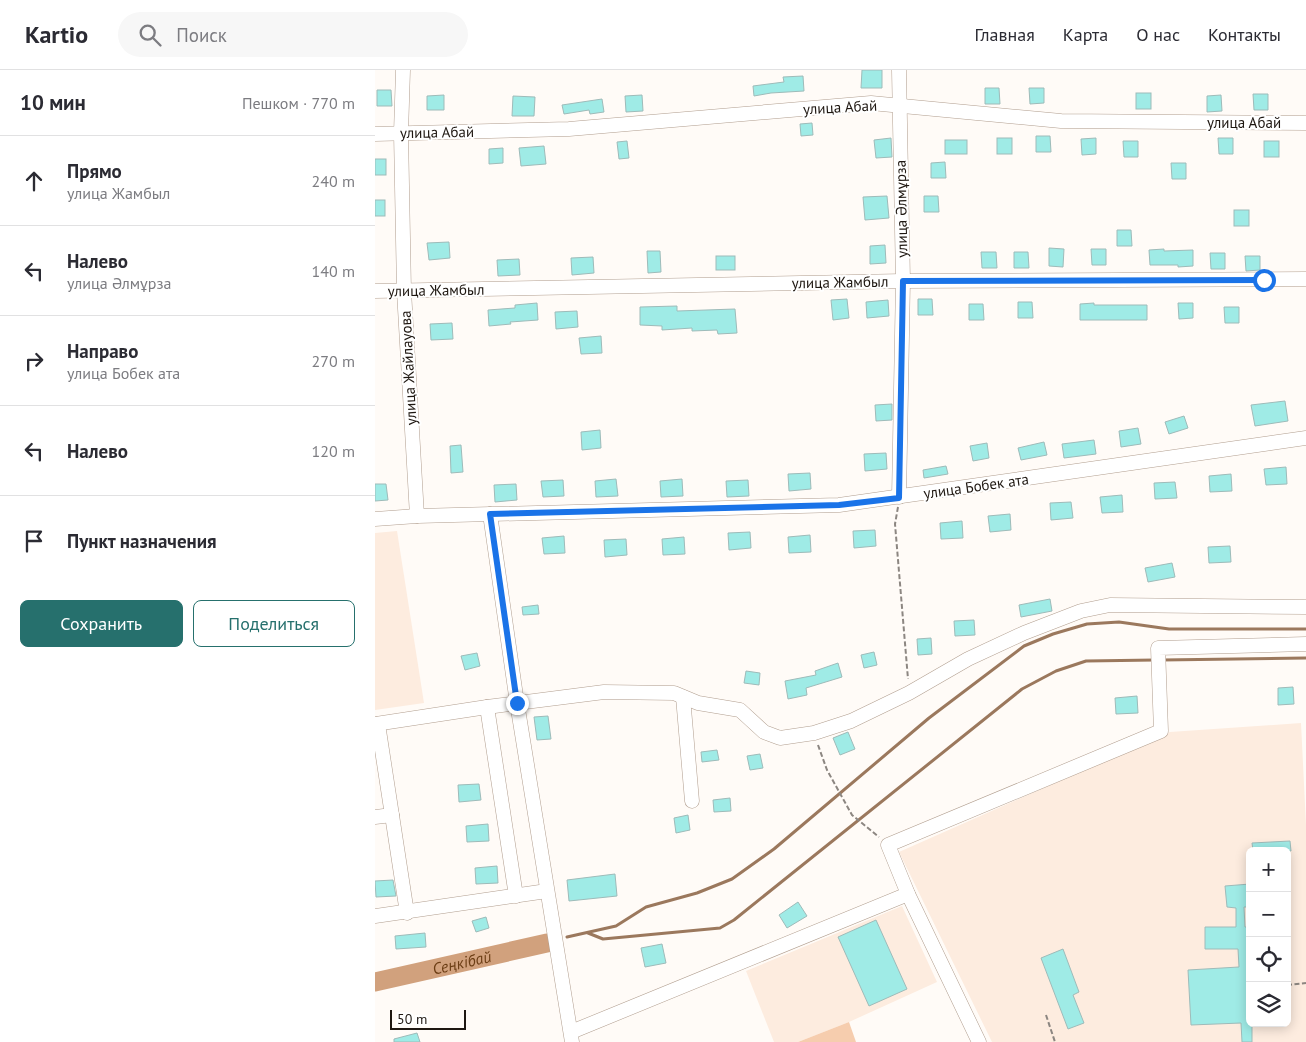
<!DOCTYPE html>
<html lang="ru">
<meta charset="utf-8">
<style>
:root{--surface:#fff;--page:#f7f7f7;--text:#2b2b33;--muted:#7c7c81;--line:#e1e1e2;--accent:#26706d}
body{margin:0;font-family:"PT Sans",sans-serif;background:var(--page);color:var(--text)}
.controls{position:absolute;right:15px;bottom:15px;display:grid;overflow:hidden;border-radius:8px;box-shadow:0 2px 12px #0003}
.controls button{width:45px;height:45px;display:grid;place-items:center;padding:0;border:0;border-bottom:1px solid var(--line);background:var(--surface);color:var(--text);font:25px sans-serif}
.scale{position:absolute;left:15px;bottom:12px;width:76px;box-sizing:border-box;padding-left:5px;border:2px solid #1e1711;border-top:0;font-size:14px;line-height:18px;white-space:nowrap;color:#1e1711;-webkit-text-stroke:4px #fff;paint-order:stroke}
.stop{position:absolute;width:15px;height:15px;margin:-11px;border:4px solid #1a73e8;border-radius:50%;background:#fff}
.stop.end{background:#1a73e8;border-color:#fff;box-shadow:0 1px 5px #0008}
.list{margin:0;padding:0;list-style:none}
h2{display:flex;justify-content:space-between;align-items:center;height:65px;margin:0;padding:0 20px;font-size:21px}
h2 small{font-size:16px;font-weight:400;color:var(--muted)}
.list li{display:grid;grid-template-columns:32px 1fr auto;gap:15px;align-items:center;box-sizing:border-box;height:90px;padding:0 20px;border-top:1px solid var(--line)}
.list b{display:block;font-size:19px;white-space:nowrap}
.list p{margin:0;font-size:16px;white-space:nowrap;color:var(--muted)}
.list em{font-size:16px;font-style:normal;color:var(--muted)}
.actions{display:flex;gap:10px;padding:15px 20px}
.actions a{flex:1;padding:11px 0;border:1px solid var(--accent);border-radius:8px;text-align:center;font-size:18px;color:var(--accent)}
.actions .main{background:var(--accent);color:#fff}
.icon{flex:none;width:28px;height:28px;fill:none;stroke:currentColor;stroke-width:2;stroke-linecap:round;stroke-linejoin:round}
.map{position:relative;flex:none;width:931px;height:972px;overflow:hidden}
header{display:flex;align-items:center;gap:30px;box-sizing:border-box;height:70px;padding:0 25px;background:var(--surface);border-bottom:1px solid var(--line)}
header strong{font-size:24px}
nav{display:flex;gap:28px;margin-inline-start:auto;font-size:18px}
.search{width:350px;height:45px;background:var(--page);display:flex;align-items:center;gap:12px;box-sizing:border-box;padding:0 18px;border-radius:28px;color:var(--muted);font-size:19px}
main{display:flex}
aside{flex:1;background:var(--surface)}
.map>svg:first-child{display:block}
</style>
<header>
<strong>Kartio</strong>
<div class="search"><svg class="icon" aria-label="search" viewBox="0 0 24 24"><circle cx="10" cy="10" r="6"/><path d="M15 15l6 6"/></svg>Поиск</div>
<nav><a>Главная</a><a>Карта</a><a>О нас</a><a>Контакты</a></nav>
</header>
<main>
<aside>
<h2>10 мин<small>Пешком · 770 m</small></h2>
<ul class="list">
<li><svg class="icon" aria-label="ahead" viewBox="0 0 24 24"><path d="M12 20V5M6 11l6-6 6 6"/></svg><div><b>Прямо</b><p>улица Жамбыл</p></div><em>240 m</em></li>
<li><svg class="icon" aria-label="left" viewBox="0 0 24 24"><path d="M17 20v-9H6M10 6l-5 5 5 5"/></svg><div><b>Налево</b><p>улица Әлмұрза</p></div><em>140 m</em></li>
<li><svg class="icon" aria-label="right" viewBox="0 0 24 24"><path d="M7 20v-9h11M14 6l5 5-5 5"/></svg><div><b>Направо</b><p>улица Бобек ата</p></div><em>270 m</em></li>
<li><svg class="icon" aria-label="left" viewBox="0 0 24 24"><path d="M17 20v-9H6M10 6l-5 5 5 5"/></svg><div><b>Налево</b></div><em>120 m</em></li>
<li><svg class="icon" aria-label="arrive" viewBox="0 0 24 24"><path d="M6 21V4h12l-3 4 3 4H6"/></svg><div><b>Пункт назначения</b></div></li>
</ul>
<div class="actions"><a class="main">Сохранить</a><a>Поделиться</a></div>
</aside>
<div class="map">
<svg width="931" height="972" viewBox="0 0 931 972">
<rect width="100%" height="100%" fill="#fffbf7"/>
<g fill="#fdecdf" fill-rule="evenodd">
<polygon points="22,461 49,633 0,640 0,463"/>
<path d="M 926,653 L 931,755 L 931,972 L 617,972 L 524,782 L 795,662 ZM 875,781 L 912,781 L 912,953 L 875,953 Z"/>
<polygon points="527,836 562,912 474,952 423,972 399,972 371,901"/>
</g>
<polygon fill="#f6cdae" points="474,952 481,972 423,972"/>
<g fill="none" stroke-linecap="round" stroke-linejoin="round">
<g stroke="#9b785d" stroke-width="3">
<polyline points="787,590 931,588"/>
<polyline points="213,863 228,869 345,858 359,850 647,619 681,601 711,591 780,590"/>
<polyline points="192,867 241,856 271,837 322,823 357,809 399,779 554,648 649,576 678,564 712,554 744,552 794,559 931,559"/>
</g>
<path stroke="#d1a17d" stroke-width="19" id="s1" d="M 0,912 L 172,873"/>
</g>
<g fill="#9febe6" stroke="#9ebbb9">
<polygon points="487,0 507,0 507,18 486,18"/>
<polygon points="428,6 429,21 396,23 379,26 378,16 409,12 408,7"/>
<polygon points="610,18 624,18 625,34 610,34"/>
<polygon points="654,18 669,18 669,33 655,34"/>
<polygon points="2,20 16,20 17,36 2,36"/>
<rect x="761" y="23" width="15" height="16"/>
<polygon points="878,24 893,24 893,40 879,40"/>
<polygon points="69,25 69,40 52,40 52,26"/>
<polygon points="267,25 268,41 251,42 250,26"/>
<polygon points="846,25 847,41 832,42 832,26"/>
<polygon points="138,26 160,27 159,46 137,46"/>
<polygon points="227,29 229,42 215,44 214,40 189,44 187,35"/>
<polygon points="437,53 438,65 426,66 425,54"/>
<polygon points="661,66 675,66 676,82 661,82"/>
<polygon points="516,68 517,87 501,88 499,70"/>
<rect x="622" y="68" width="15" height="16"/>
<polygon points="721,68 721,84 707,85 706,69"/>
<polygon points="843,68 858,68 858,84 844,84"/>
<rect x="570" y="70" width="22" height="14"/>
<polygon points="252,71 254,88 244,89 242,72"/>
<polygon points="748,71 763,71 763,87 749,87"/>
<rect x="889" y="71" width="15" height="16"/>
<polygon points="169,76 171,94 146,96 144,78"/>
<polygon points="128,78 128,93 114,94 114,79"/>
<rect x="0" y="89" width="11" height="16"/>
<polygon points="570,92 571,108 556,108 556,93"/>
<polygon points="796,93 811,93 811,109 797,109"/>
<polygon points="512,126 514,148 490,150 488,127"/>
<polygon points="549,126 563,126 564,142 549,142"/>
<rect x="0" y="130" width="10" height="16"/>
<rect x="859" y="140" width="15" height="16"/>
<polygon points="742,160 756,160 757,176 742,176"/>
<polygon points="74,172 75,188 54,190 52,173"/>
<polygon points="510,175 511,193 495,194 495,176"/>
<polygon points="674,178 689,179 688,197 674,196"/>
<polygon points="716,179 731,179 731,195 717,195"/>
<polygon points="789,179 789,181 818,180 818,196 803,197 803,195 775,195 774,180"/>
<polygon points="272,181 285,181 286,202 273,203"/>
<polygon points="606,182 621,182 622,198 607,198"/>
<polygon points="639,182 653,182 654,198 639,198"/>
<polygon points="835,183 850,183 850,199 836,199"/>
<rect x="341" y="186" width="19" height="14"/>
<polygon points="870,186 885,186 885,200 871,201"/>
<polygon points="218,187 219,203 197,205 196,188"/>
<polygon points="144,189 145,205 123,206 122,190"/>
<polygon points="472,229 474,248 458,250 456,230"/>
<polygon points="543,229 557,229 558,245 543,245"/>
<polygon points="513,230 514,246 492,248 491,232"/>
<polygon points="643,232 657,232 658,248 643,248"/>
<polygon points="162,233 163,250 135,252 136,254 114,256 113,240 140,238 140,235"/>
<polygon points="719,233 719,235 772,235 772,250 705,250 705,234"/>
<polygon points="803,233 818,233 818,248 804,249"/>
<polygon points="594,234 608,234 609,250 594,250"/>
<polygon points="302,236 302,241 360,239 362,263 343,264 342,260 317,261 317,258 287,260 287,256 265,255 265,237"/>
<polygon points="849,237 864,237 864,253 850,253"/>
<polygon points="202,241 203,257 181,259 180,242"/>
<polygon points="77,253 78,269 56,270 55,254"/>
<polygon points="226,266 227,283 206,284 204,268"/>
<polygon points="910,331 913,351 880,356 876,335"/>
<polygon points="517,334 517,350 501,351 500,335"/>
<polygon points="809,346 813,358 794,364 790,352"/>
<polygon points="763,358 766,374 746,377 744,361"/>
<polygon points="225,360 226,378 207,380 206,362"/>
<polygon points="719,370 721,384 689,388 687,374"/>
<polygon points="669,372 672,385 646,390 643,378"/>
<polygon points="612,373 614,388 598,391 595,376"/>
<polygon points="86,375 88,402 76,403 75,376"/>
<polygon points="511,383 512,399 490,401 489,384"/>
<polygon points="571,396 573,404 549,408 548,400"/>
<polygon points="911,397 912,414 891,415 889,399"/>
<polygon points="435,403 436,419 414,421 413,404"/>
<polygon points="856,404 857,421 835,422 834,406"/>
<polygon points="241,409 243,426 221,427 220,411"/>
<polygon points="307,409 308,426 286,427 285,411"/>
<polygon points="188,410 189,426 168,427 166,411"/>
<polygon points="373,410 374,426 352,427 351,411"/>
<polygon points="800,412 802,428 780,429 779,413"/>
<polygon points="0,414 11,414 13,430 0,431"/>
<polygon points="141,414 142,430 120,432 119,415"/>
<polygon points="747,425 748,442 727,443 725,427"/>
<polygon points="696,432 698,448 676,450 675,433"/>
<polygon points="635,444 636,460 615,462 613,446"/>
<polygon points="587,451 588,468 566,469 565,453"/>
<polygon points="500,460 501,476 479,478 478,461"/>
<polygon points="375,462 376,478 354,480 353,463"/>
<polygon points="435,465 436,482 414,483 413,467"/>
<polygon points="189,466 190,483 169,484 167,468"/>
<polygon points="309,467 310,484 288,485 287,469"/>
<polygon points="251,469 252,485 230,487 229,470"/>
<polygon points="855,476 856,492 834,493 833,477"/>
<polygon points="797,493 800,507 773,512 770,498"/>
<polygon points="675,529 677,541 646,547 644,535"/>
<polygon points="163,535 164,544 148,545 147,537"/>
<polygon points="599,550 600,565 580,566 579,551"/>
<polygon points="556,568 557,584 543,585 542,569"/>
<polygon points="499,582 502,595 489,598 486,585"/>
<polygon points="102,583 105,596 90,600 86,586"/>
<polygon points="463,593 467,607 431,618 432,625 413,629 410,611 441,605 440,601"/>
<polygon points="371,601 385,603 384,615 369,613"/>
<polygon points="918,617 919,634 903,635 903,618"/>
<polygon points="762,626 763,643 741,644 740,628"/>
<polygon points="173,646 176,669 162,670 159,647"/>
<polygon points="473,662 480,679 465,685 458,668"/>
<polygon points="342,680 344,690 327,692 326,682"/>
<polygon points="385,684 388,698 375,700 372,686"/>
<polygon points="104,714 106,730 84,732 83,715"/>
<polygon points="355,728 356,741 339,742 338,730"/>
<polygon points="313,745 315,760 301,763 299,748"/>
<polygon points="113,754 114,771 92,772 91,756"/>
<polygon points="915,771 916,781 878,781 877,773"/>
<polygon points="122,796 123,813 101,814 100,798"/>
<polygon points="240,804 242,826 194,831 192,810"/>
<polygon points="18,810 21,826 1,827 0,811"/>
<polygon points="875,814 875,837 869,837 870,857 875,857 873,897 875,897 875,953 877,953 877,972 867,972 866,953 816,955 813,900 864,897 863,879 830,879 830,857 861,857 861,838 852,837 850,816"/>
<polygon points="423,832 432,846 412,858 404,845"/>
<polygon points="111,847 114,858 101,862 97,851"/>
<polygon points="501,850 532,919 494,936 463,867"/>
<polygon points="50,863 51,877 21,879 20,866"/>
<polygon points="287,874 291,893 270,897 266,878"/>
<polygon points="688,879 704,922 698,925 709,953 693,959 666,888"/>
<polygon points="42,963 45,972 19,972 19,969"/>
</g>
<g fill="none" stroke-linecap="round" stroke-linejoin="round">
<defs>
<g id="minor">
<polyline points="28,0 26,63 29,221 42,446"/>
<polyline points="0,64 194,59 496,33 686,51 931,53"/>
<polyline points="0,221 528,211 931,209"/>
<polyline points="524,427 528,211 524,0"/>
<polyline points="115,444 142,633 197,972"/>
<polyline points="0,449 42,446 464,435 931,368"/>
<polyline points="308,627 317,731"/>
<polyline points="112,637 141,826"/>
<polyline points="0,654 112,637 229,622 299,623 323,633 365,640 389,662 405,668 439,663 476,651 534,623 593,589 649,563 706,541 735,535 931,537"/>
<polyline points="3,654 32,843"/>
<polyline points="0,747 17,745"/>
<polyline points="0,846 172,821"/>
<polyline points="196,962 533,824"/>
<polyline points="604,972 533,824 513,775 786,661 783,578 931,574"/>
</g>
</defs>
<use href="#minor" stroke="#b19e8f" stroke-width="15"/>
<g stroke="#8c8681" stroke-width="2" stroke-dasharray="5 2.5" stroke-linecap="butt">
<polyline points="523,437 520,454 533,609"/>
<polyline points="443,675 452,700 477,745 504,767"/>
<polyline points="912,915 931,913"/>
<polyline points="671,945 680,972"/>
</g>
<use href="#minor" stroke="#fff" stroke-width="14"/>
</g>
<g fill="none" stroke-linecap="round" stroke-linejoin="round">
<polyline stroke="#1a73e8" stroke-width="6" points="142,633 115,444 464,435 524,428 528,211 889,210"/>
</g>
<g text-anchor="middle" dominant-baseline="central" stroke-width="4" stroke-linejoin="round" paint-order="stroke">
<g font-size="15" fill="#1e1711" stroke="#fff">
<text transform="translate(465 37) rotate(-3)">улица Абай</text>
<text x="869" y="52">улица Абай</text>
<text transform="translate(62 62) rotate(-1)">улица Абай</text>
<text transform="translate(526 139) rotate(-91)">улица Әлмұрза</text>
<text transform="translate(465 212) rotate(-1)">улица Жамбыл</text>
<text transform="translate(61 220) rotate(-1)">улица Жамбыл</text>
<text transform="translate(33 298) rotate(-93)">улица Жайлауова</text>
<text transform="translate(601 416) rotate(-8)">улица Бобек ата</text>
</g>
<g font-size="16" font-style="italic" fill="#6c3e15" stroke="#fff">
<text stroke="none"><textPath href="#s1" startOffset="89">Сеңкібай</textPath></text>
</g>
</g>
</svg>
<div class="controls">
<button>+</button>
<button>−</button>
<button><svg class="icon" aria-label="locate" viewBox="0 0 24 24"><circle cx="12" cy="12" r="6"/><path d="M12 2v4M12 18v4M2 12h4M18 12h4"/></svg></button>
<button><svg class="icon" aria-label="layers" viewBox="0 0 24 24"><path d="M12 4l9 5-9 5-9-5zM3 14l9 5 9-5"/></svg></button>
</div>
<div class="scale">50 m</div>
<div class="stop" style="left:889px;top:210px"></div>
<div class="stop end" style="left:142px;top:633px"></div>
</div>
</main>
